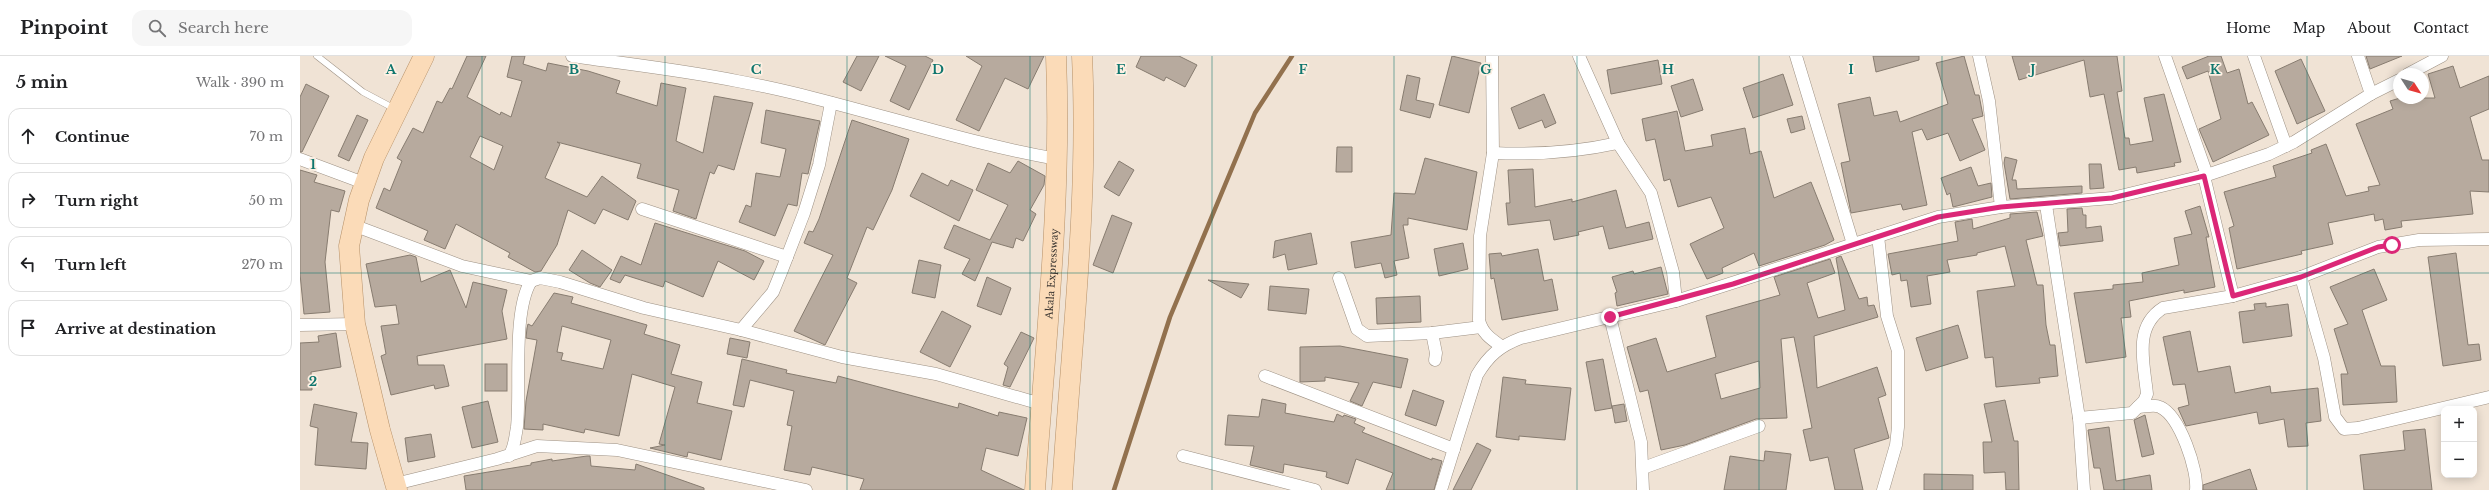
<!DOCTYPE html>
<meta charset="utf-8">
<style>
:root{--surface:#fff;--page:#f6f6f6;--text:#202124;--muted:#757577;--line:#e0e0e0}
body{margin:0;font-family:"Libre Baskerville",serif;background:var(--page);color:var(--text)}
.controls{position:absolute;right:12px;bottom:12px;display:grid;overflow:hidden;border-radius:8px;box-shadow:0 2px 10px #0003}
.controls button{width:36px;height:36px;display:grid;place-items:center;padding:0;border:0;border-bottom:1px solid var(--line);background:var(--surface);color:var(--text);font:20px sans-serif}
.compass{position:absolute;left:2093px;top:12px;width:36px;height:36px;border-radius:50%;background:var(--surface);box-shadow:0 2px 10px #0003;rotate:126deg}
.stop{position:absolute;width:12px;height:12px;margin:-9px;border:3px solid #db2777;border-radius:50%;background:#fff}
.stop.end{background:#db2777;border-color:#fff;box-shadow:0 1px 4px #0008}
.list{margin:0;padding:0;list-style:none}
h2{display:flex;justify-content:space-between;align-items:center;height:52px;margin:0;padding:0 16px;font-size:17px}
h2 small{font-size:13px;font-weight:400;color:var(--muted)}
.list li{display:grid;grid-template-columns:26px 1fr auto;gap:12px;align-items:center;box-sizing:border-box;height:56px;margin:0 8px 8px;padding:0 8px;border:1px solid var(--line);border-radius:12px}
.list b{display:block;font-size:15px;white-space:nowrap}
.list em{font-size:13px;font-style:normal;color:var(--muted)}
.icon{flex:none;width:22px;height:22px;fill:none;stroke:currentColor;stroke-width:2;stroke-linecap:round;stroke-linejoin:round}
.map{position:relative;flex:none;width:2189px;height:434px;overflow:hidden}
header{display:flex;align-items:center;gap:24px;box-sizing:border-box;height:56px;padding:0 20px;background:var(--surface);border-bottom:1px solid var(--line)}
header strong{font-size:19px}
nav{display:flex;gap:22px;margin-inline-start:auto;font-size:14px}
.search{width:280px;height:36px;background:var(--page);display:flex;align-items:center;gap:10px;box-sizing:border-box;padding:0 14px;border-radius:12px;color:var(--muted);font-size:15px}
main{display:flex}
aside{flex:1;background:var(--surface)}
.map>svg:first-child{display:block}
</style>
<header>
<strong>Pinpoint</strong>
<div class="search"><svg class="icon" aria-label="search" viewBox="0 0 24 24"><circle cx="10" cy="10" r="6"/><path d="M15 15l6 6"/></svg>Search here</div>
<nav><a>Home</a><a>Map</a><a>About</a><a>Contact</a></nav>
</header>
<main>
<aside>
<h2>5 min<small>Walk · 390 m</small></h2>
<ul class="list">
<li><svg class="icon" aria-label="ahead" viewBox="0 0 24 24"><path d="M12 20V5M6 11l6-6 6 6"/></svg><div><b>Continue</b></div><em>70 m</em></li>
<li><svg class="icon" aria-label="right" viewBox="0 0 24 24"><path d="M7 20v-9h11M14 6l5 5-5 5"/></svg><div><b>Turn right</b></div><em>50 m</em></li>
<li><svg class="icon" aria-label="left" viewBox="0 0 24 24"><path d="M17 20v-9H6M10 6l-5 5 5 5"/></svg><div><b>Turn left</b></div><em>270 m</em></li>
<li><svg class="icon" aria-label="arrive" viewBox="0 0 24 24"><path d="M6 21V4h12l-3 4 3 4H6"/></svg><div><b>Arrive at destination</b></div></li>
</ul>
</aside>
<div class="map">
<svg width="2189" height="434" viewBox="0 0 2189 434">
<rect width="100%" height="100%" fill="#f0e3d5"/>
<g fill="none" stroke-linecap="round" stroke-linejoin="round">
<polyline stroke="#92714e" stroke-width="4.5" points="814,434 870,261 955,57 992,0"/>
</g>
<g fill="#b7aa9e" stroke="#877c70" fill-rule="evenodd">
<path d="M 167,0 L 186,0 L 167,41 L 200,59 L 201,56 L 211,61 L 222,25 L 207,21 L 212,0 L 225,0 L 223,8 L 246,15 L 248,7 L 288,15 L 320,25 L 316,37 L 357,50 L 361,27 L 386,32 L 376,85 L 403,97 L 414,40 L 453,47 L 434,114 L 418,109 L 414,118 L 410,116 L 396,163 L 373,155 L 379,134 L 337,122 L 341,108 L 257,86 L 260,88 L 245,122 L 287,141 L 302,120 L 336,145 L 328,164 L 303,153 L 295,168 L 268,154 L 257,189 L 241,215 L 235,216 L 208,201 L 210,197 L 156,168 L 145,193 L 124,184 L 128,175 L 76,152 L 84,132 L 90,135 L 102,105 L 97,102 L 113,72 L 123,77 L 137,45 L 142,47 L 150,32 L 152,33 ZM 180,80 L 203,90 L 194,114 L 170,101 Z"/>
<polygon points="557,0 579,0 561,35 543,26"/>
<polygon points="585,0 625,0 633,4 609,54 590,45 606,10"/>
<polygon points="666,0 744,0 728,33 705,22 679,75 656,64 682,10"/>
<polygon points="841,0 879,0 897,9 885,31 866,21 864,25 836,11"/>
<polygon points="1152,0 1181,7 1169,57 1139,49"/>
<polygon points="1573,0 1619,0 1619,4 1576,16"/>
<polygon points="1664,0 1675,39 1679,39 1683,60 1672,63 1685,94 1660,105 1648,77 1627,84 1622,73 1612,76 1627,149 1603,154 1601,148 1551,157 1541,107 1550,105 1538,48 1570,41 1574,60 1597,55 1600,66 1648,48 1636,7"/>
<polygon points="1712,0 1817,0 1822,35 1817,36 1825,82 1829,82 1830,89 1853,85 1844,42 1864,38 1881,106 1874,107 1875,110 1837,117 1836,111 1819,114 1804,38 1790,41 1784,4 1719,24"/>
<polygon points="1909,0 1921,0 1927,17 1939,13 1948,48 1952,46 1969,79 1913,106 1899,73 1921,63 1908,15 1887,23 1882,11"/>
<polygon points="2066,0 2102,0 2070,13"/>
<polygon points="2001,3 2025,55 1997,68 1975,15"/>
<polygon points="1358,4 1362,28 1311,38 1307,14"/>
<polygon points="2153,10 2160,32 2189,20 2189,53 2170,61 2182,104 2189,104 2189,136 2170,135 2173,158 2101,165 2102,171 2085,174 2083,163 2075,165 2074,158 2028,167 2033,188 2001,195 2002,198 1937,213 1929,172 1934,170 1924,136 1976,121 1973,110 2012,97 2011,94 2026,88 2046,140 2069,135 2068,131 2080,129 2056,68 2093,53 2090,45 2100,42 2135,42 2128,18"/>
<polygon points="1483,18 1493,49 1453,62 1443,32"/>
<polygon points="1107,19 1120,22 1116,44 1134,48 1130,62 1100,54"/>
<polygon points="1393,23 1403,54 1381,61 1371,30"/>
<polygon points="6,28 29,40 2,96 0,96 0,41"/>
<polygon points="1244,38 1256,67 1245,72 1242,64 1219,73 1211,52"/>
<polygon points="466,54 520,65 508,118 502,117 497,150 488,148 475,180 439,166 446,149 451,151 456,117 480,121 486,93 461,87"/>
<polygon points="1377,55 1385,95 1413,90 1411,79 1445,72 1450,98 1461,95 1474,142 1511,126 1534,184 1525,189 1459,210 1454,197 1422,212 1423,217 1407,223 1390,188 1424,172 1411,141 1378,151 1370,123 1364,125 1355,83 1346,85 1342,63"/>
<polygon points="57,59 68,64 49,105 38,100"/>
<polygon points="1502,60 1505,73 1491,77 1487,63"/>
<polygon points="552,64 609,83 592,134 573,174 567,171 547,222 557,227 525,289 494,275 533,199 504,187 509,175 513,176 519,163"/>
<polygon points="1037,91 1052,91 1052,116 1036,116"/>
<polygon points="1705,101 1717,104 1712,124 1716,124 1717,133 1782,130 1782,137 1710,143 1704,107"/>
<polygon points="1125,102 1177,116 1167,174 1108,162 1108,169 1103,169 1109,202 1094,205 1097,219 1085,222 1081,207 1055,212 1051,186 1091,179 1094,137 1115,138"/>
<polygon points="718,105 745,120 744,129 730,154 736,158 723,185 716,182 713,192 692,186 675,225 662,218 670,203 644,192 654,169 690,184 708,149 676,134 688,107 710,117"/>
<polygon points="819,105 834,114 819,140 804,131"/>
<polygon points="1789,108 1801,108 1804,132 1790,133"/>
<polygon points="1671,111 1678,130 1691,127 1692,141 1653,151 1650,137 1647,139 1641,122"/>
<polygon points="1233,113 1235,151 1272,143 1272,146 1316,134 1326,172 1349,166 1353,183 1309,193 1303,170 1278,176 1279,179 1254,184 1250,164 1208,169 1206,147 1210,147 1208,114"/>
<polygon points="0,114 17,119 14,126 45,135 39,156 31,154 25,206 30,256 4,258 0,218"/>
<polygon points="622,117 648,130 651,124 673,134 659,165 610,140"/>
<polygon points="1900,150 1909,181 1906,181 1915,231 1884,237 1884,234 1829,245 1831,261 1821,262 1826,301 1786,307 1774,237 1813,233 1813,229 1843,226 1842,217 1879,209 1874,182 1892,178 1885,155"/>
<polygon points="1782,152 1783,159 1786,159 1786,172 1801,170 1803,185 1760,190 1758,177 1768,176 1767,153"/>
<polygon points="1737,156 1743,180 1726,184 1737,229 1743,229 1746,269 1750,289 1755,289 1758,320 1739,322 1740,327 1696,331 1693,301 1685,302 1677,235 1715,230 1705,190 1677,197 1677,199 1647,204 1650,216 1627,220 1631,248 1611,251 1607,224 1601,225 1600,217 1592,219 1588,198 1658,185 1655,166 1672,163 1673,173 1710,162 1710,158"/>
<polygon points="812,159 832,167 813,217 793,209"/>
<polygon points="355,167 445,195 464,205 454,224 418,205 403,241 365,225 363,231 325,219 320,227 310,223 321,200 341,209"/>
<polygon points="1011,177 1017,208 988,214 985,198 973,202 975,185"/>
<polygon points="1163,187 1168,213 1139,220 1134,193"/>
<polygon points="1238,193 1244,225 1252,223 1258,254 1202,264 1194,222 1191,223 1189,198 1201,197 1202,200"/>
<polygon points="282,194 312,214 300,231 290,227 269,214"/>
<polygon points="2156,197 2168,289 2179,288 2181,304 2143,310 2128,201"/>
<polygon points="110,199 116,201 121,226 150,214 166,252 173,226 207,234 202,255 207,283 117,300 118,309 144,309 149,330 135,333 134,329 91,339 81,300 86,298 81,270 99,268 96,249 75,251 66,208"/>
<path d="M 1541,200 L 1559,243 L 1567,241 L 1568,250 L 1574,249 L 1578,261 L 1514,280 L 1517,332 L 1577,311 L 1586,339 L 1578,342 L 1589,382 L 1554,393 L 1563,434 L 1535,434 L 1528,401 L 1510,405 L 1503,374 L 1512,372 L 1494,281 L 1481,283 L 1487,362 L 1456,363 L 1385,389 L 1361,394 L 1348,334 L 1340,336 L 1327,291 L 1356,282 L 1367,316 L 1416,301 L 1406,260 L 1480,239 L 1474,221 L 1530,203 L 1535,217 L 1507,227 L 1518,262 L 1545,254 L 1536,202 ZM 1459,305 L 1460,332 L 1421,343 L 1415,318 Z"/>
<polygon points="619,204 641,209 635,242 612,237"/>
<polygon points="1361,211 1368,238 1317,250 1315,237 1317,236 1312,221 1333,215 1334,218"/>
<polygon points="2074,213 2087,244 2062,254 2081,310 2095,310 2097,346 2043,349 2041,318 2048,318 2034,273 2048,268 2030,231"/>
<polygon points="687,221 711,232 701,259 677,250"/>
<polygon points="908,224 949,228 941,242"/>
<polygon points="970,230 1009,233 1006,258 968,254"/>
<path d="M 254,237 L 273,241 L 271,247 L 347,269 L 344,278 L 380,289 L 371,318 L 402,326 L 397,347 L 432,355 L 421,404 L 388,396 L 387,401 L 350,392 L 365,389 L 359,388 L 375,331 L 332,318 L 319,380 L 285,373 L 284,377 L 243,368 L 243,374 L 224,373 L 226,345 L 237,284 L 226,282 L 227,272 L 228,268 L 232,270 ZM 262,270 L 311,284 L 303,313 L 261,304 L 263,297 L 257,296 Z"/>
<polygon points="1120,240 1121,266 1077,268 1076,242"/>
<polygon points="1966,247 1966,251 1988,248 1992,280 1943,287 1939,256 1955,254 1954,248"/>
<polygon points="642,255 671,270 650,311 620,296"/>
<polygon points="1658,269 1668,302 1626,315 1616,282"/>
<polygon points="1890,275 1898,316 1930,310 1935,337 1970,330 1971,337 2018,332 2021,365 2006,367 2008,390 1988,391 1984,363 1959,368 1957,356 1886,370 1878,352 1889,349 1885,328 1873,329 1863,281"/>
<polygon points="721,276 734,282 710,331 703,329 708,311 704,308"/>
<polygon points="36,277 41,311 11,316 12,334 0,334 0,287 19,286 18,280"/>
<polygon points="430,282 450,286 447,302 427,298"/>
<polygon points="1040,290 1108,303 1101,332 1073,326 1062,350 1050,345 1059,327 1025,321 1025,325 1000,326 1000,291"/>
<polygon points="442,303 487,314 486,317 536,327 538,320 658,352 659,347 698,360 699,356 727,362 718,400 686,392 681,414 724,434 560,434 564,423 512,411 510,419 484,414 492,370 487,369 494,335 450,324 444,351 433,349"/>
<polygon points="1303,303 1312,352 1295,355 1286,306"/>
<rect x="185" y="308" width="22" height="27"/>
<polygon points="1203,321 1226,324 1225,328 1271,332 1265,384 1219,380 1219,384 1196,381"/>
<polygon points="1113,334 1144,345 1136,370 1105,359"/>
<polygon points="962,343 986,348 985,357 1034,366 1037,358 1043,361 1044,359 1056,363 1054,367 1065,372 1062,376 1132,404 1132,402 1142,405 1134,434 1086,434 1093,417 1056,403 1048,428 1026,421 1027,416 984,408 983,417 950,409 954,390 925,389 928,359 959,361"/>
<polygon points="1705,344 1714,385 1718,385 1719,434 1706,434 1705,416 1684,417 1683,386 1692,386 1684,348"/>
<polygon points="188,345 198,386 172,392 162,351"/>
<polygon points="14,348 57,357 51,386 68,387 66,413 15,409 18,372 10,370"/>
<polygon points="1324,348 1327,365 1315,367 1312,350"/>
<polygon points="1845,359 1854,398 1842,401 1834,364"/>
<polygon points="1809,371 1816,425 1850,419 1852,434 1804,434 1800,412 1794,412 1788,374"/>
<polygon points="2125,373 2132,434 2064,434 2060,399 2105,394 2103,375"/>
<polygon points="131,378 135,401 108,406 105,382"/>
<polygon points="1177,387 1191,394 1171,434 1153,434"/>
<polygon points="1465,395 1491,398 1486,434 1424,434 1430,400 1464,405"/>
<polygon points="287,400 290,400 291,410 335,414 336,408 404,432 404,434 166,434 164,420 231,409 231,407 252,403 252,405"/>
<polygon points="1950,413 1957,434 1903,434 1903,429"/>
<polygon points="1624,418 1673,419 1673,434 1624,434"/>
</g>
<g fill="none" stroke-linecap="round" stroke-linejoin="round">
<defs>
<polyline id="lane" points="17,0 63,36 95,53"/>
<g id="street">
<path d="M 272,0 C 327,8 382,14 437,25 C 545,45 649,84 757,103"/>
<path d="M 1192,0 L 1193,97 L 1180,180 L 1179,264 C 1182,277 1191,283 1201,290"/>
<polyline points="1279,0 1318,87 1351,137 1373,216 1376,245"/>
<polyline points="1496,0 1553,188"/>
<polyline points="1679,0 1689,45 1701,151"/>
<polyline points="1865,0 1907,119"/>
<polyline points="1954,0 1986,90"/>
<polyline points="2058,0 2071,38"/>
<polyline points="2108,18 2142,0"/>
<path d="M 1193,97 C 1235,99 1277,96 1318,87"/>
<polyline points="0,103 64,127"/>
<polyline points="1904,120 1933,240"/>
<polyline points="1746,149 1779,362 1784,434"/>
<polyline points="342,153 487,201"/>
<polyline points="53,169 162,210 231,225 240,222 260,226 344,252 441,274 542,301 636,318 741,348"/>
<polyline points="1578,180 1587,260 1598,295 1598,371 1596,389 1583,434"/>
<polyline points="2001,221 2024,302 2035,361 2044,373 2058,372 2189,341"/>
<polyline points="1039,222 1057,273 1067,280 1132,277 1181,271"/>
<polyline points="1310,261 1341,386 1343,434"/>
<polyline points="0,269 55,268"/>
<polyline points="441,274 473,236 482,214 504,157 519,109 531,47"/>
<polyline points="1132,277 1136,297 1135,304"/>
<polyline points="965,320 1154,393"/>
<path d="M 1838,351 C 1845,351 1854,348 1860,351 C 1880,360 1898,414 1896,434"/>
<path d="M 1779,362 L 1832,357 L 1844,345 L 1847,338 C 1844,307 1833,271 1863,252 L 1933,240 L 2001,221 L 2078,191 L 2119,184 L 2189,183"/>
<path d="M 209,400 C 215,391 215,381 217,371 C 221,332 212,256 231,225"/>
<polyline points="883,400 1015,434"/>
<polyline points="1343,412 1459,370"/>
<polyline points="95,428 197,403 237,390 317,394 506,434"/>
<path d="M 1141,434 L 1177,319 C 1189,299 1200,290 1221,282 L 1376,245 L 1638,161 L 1701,151 L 1812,142 L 1907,119 L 1969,98 L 1994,86 L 2071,38 L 2099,24"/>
</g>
<g id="primary">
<polyline points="97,434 80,374 55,268 49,190 59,144 74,102 124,0"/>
<path id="s1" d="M 735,434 C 745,290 762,145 756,0"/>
<path d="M 762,434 C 771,290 789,145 782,0"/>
</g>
</defs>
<use href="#lane" stroke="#9d9184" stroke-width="7"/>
<use href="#street" stroke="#9d9184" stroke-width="13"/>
<use href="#primary" stroke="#b69169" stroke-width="21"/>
<use href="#lane" stroke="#fff" stroke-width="6"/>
<use href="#street" stroke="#fff" stroke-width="12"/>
<use href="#primary" stroke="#fbdbb8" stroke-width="20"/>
</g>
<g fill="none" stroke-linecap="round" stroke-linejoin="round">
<polyline stroke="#db2777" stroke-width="5" points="1310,261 1433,228 1638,161 1701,151 1812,142 1904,120 1933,240 2001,221 2078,191 2092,189"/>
</g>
<path fill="none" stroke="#0f766e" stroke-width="1" stroke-opacity="0.55" d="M 182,0 L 182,434M 365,0 L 365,434M 547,0 L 547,434M 730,0 L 730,434M 912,0 L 912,434M 1094,0 L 1094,434M 1277,0 L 1277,434M 1459,0 L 1459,434M 1642,0 L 1642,434M 1824,0 L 1824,434M 2007,0 L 2007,434M 0,217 L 2189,217"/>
<g text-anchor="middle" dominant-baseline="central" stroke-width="3.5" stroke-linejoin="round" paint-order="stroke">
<g font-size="10" fill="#3a3530" stroke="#fdf0e3">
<text stroke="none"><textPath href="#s1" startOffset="217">Akala Expressway</textPath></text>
</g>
</g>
<g font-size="13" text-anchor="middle" font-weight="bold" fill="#0f766e" stroke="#fdf0e3" stroke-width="3.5" stroke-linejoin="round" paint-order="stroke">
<text x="91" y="18">A</text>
<text x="274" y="18">B</text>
<text x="456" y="18">C</text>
<text x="638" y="18">D</text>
<text x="821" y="18">E</text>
<text x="1003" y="18">F</text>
<text x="1186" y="18">G</text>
<text x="1368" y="18">H</text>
<text x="1551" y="18">I</text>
<text x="1733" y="18">J</text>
<text x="1915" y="18">K</text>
<text x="13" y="113">1</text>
<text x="13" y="330">2</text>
</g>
</svg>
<div class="controls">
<button>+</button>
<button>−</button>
</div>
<svg class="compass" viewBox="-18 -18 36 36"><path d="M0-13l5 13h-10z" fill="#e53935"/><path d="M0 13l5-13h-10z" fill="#757577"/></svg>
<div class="stop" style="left:2092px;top:189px"></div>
<div class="stop end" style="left:1310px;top:261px"></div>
</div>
</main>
